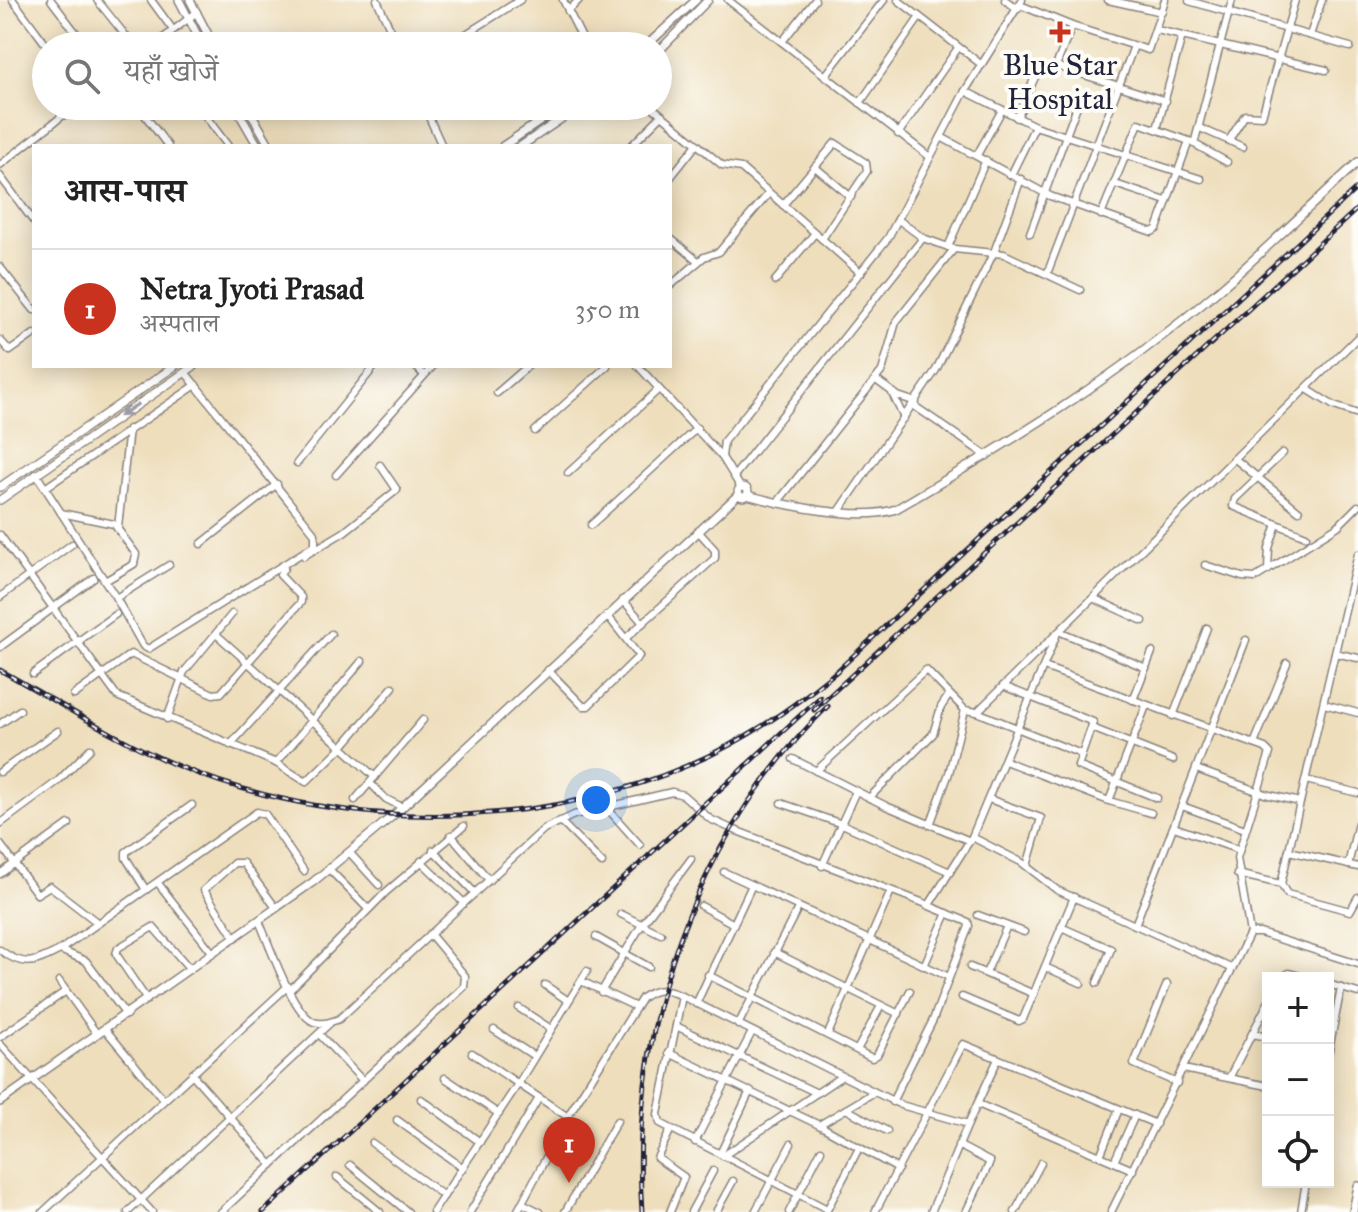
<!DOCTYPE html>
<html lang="hi">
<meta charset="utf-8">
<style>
:root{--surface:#fff;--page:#f2f2f2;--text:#222;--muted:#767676;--line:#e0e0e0;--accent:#c8321e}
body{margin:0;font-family:"IM FELL Great Primer","Noto Serif Devanagari",serif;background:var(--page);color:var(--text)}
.controls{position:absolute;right:24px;bottom:24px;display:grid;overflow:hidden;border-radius:0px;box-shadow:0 4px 20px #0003}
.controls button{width:72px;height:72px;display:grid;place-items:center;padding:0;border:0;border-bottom:2px solid var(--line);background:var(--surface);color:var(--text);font:40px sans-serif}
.you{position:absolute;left:596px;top:800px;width:28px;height:28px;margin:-20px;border:6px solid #fff;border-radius:50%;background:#1a73e8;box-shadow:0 0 0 12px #1a73e833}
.badge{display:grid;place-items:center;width:52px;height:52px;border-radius:50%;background:var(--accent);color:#fff;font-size:26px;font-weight:700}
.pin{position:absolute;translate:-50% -66px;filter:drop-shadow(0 2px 4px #0008)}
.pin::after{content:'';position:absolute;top:42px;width:28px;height:24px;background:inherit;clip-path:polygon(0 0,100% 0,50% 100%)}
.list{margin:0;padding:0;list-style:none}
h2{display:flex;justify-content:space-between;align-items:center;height:104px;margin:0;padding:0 32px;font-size:34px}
h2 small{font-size:26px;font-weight:400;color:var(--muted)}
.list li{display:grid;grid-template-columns:52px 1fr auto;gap:24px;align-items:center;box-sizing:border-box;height:120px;padding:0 32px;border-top:2px solid var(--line)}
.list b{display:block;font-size:30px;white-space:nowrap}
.list p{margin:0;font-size:26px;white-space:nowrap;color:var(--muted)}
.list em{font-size:26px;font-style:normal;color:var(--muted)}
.icon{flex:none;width:44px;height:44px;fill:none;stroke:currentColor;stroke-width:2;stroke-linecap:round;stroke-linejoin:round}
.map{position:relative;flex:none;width:1358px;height:1212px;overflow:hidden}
.search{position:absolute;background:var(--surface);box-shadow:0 4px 20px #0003;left:32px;top:32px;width:640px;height:88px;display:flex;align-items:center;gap:20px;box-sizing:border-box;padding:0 28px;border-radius:44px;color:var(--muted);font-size:30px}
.panel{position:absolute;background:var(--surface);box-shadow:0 4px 20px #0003;left:32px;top:144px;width:640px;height:224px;border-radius:0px}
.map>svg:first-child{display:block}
</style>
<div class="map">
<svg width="1358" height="1212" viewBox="0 0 1358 1212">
<rect width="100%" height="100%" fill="#fdfcf7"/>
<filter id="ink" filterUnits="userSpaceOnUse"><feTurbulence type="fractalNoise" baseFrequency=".0125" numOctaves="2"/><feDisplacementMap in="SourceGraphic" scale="16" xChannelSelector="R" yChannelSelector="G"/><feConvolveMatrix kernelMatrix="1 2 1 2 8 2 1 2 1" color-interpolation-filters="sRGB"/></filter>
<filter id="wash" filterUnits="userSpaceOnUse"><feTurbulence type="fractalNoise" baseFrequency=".006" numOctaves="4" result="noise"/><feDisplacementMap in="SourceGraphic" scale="32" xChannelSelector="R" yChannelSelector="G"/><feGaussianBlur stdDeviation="1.8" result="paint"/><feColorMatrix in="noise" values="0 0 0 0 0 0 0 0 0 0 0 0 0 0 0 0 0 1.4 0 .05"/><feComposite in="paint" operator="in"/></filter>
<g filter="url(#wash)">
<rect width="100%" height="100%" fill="#eedebc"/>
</g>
<g filter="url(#ink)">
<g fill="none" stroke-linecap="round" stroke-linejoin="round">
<defs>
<g id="minor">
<polyline points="13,0 47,46"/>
<polyline points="51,0 86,46"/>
<polyline points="97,0 134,46"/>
<polyline points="151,0 173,30"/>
<polyline points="377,0 398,46"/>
<polyline points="563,0 586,46"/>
<polyline points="728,0 930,157"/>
<polyline points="898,0 982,65"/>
<polyline points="1005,0 1018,9"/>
<polyline points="1108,0 1162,12"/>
<polyline points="1189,1 1350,47"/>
<polyline points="1020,5 1072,26 1148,50 1165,0"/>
<polyline points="568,11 579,0"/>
<polyline points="1157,30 1326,70"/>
<polyline points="1310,35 1322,0"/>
<polyline points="782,42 815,0"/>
<polyline points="153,46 197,12"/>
<polyline points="447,46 520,0"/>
<polyline points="1056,66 1166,101"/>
<polyline points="825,76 884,0"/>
<polyline points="965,91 1035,126 1201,179"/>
<polyline points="860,103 919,18"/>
<polyline points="138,106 168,146"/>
<polyline points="198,106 228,146"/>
<polyline points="424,106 442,146"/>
<polyline points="651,106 722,165 741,168 861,273"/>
<polyline points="1017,118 1039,68 1051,69 1056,66 1072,26"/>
<polyline points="1200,128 1243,147"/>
<polyline points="1157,129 1182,36"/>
<polyline points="898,134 958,48"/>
<polyline points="941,137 1050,196 1152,232 1157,229 1189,141"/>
<polyline points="1229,140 1245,115 1262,116 1295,0"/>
<polyline points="1194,144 1232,0"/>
<polyline points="631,146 662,115"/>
<polyline points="977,155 1002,110"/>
<polyline points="0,165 75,106"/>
<polyline points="815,167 851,197"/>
<polyline points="1012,173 1035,126"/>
<polyline points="0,176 34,222"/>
<polyline points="670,178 697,144"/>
<polyline points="1115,184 1166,201"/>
<polyline points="783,205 835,143 866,163 867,171 822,239"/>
<polyline points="1101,215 1139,123 1189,141 1227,162"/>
<polyline points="1030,233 1077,106"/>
<polyline points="670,238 698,261"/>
<polyline points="923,238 954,249 1004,254 1080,290"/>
<polyline points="948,247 986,160"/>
<polyline points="0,267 34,310"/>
<polyline points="1047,274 1134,46"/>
<polyline points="775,281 815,233"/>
<polyline points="670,286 704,257 719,252 769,193"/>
<polyline points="0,340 10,351 34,334"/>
<polyline points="415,366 424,375"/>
<polyline points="638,366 722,457 741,488"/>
<polyline points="876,380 898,396 916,402"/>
<polyline points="1307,389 1334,406 1358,414"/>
<polyline points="497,393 528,366"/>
<polyline points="892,393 904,418"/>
<polyline points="913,405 987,456"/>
<polyline points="535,431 607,366"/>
<polyline points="1283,453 1235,499 1233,506 1306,536"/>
<polyline points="722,457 724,441 888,238 965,91 1022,0"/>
<polyline points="1235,459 1299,511"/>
<polyline points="297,463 375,366"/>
<polyline points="568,473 659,389"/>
<polyline points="36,474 116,598 143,646 148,649 315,545 315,534 185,372"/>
<polyline points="336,475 433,366"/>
<polyline points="735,475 923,238 900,221"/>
<polyline points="45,488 196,385"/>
<polyline points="777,503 882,371 896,322 954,249"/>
<polyline points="840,510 936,370 994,252 1021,179"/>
<polyline points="61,513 114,524 136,554 134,564 105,581"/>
<polyline points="591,525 697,428"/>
<polyline points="118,527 129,429"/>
<polyline points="0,535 117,696 276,763 306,782 341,748 393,687"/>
<polyline points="201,544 277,484"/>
<polyline points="1358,554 1281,884 1287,894 1350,911 1358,897"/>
<polyline points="304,556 344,532 397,490 380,465"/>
<polyline points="1205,565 1242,577 1255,578 1338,526 1358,506"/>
<polyline points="1268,570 1269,548 1277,524"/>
<polyline points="0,597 72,544"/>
<polyline points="116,598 169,565"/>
<polyline points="1095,599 1143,621"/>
<polyline points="623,600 643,623"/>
<polyline points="1061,632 1146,668"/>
<polyline points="216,634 375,777"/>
<polyline points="626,638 715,558 715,550 698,531"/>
<polyline points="0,647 94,578"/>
<polyline points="1335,653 1358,658"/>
<polyline points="1044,667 1265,748 1270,753 1237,858 1250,933 1111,1212"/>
<polyline points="548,670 583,706 588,706 639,656 607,615"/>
<polyline points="33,674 116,614"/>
<polyline points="1003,686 1093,722 1078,766 1157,798"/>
<polyline points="74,695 131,654 213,694 221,693 301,602 301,597 280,575 284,568"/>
<polyline points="1133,700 1152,652"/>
<polyline points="1324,704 1358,713"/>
<polyline points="977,712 1081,754"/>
<polyline points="1173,716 1207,628"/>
<polyline points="167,719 184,672 232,614"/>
<polyline points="0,724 20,710"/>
<polyline points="1092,728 1173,760"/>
<polyline points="1254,744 1287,663"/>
<polyline points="230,745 331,634"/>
<polyline points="793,759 886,806 970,841"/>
<polyline points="1005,761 1109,801 1146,706"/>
<polyline points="276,763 362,661"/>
<polyline points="1196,769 1265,794 1300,802"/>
<polyline points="816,771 926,670 965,710 977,712 1358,337"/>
<polyline points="0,772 58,731"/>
<polyline points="1306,780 1358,793"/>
<polyline points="370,783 386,799 402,807"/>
<polyline points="869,798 933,734 941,707 949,695"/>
<polyline points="989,799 1041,818 1027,866"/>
<polyline points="355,800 423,720"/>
<polyline points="1109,801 1151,813"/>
<polyline points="781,803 842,824 950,872"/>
<polyline points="1182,806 1245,829"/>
<polyline points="607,808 640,845"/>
<polyline points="560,821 602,863"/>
<polyline points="0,824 58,781 90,749"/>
<polyline points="930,825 949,773 965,710"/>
<polyline points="1174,827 1239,850"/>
<polyline points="451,835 489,880"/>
<polyline points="972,837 1021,862 1057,890 1231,968"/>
<polyline points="0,844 37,894 50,886 98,923"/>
<polyline points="433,850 475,893"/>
<polyline points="1289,851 1358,867"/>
<polyline points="349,852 379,885"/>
<polyline points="421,861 464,903"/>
<polyline points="1348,865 1358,823"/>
<polyline points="822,866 856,791"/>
<polyline points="329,869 368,909"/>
<polyline points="724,872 949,977"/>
<polyline points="0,874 69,824"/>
<polyline points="1237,874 1281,884"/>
<polyline points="158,883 212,952"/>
<polyline points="146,890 126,858 126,852 192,805"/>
<polyline points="701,906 732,923"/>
<polyline points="621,914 661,934"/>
<polyline points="978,915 1024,932"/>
<path d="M 259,921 C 269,943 292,1013 314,1022 C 323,1025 331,1022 339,1019 L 544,829 L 574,815 L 672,792 L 683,795 L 710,819 L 732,829 L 929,905 L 972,837 L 1056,636"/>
<polyline points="1135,925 1246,640"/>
<polyline points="1061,927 1111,949 1097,983"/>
<polyline points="1250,933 1260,933 1358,964"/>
<polyline points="596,937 649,967"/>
<polyline points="235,938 204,890 234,863 243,863 276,908"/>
<path d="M 0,950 C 24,968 35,963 60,950 L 257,812 L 265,814 L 304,871"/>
<polyline points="60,950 86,961 126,1015"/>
<polyline points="774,952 899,1014"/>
<polyline points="924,966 947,913"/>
<polyline points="970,967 1034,994"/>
<polyline points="1045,967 1081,983"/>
<polyline points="986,973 1007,926"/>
<polyline points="708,975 872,1058 877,1055 910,991"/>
<polyline points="1281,978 1289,973 1309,978"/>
<polyline points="59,981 97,1034"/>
<polyline points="581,981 636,1007"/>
<polyline points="1167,984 1134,1064 1177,1083"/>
<polyline points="1328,984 1358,993"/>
<polyline points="545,985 567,1000"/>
<polyline points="290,990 386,892 464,826"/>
<polyline points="601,992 641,926 691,859"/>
<polyline points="682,996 658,1114 660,1123 827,1209"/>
<polyline points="962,997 1019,1021 1023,1019 1074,897"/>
<polyline points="147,1000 116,954 118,948 153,927 190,969"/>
<polyline points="696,1004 752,885"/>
<polyline points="519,1008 551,1029"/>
<polyline points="738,1025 798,908"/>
<polyline points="676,1026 817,1093"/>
<polyline points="105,1029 164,1100"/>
<polyline points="494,1030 534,1056"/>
<polyline points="319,1034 363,1081"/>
<polyline points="828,1034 891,891"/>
<polyline points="1252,1034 1268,1037"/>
<polyline points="0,1037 66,991"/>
<polyline points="0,1044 152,1212"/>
<polyline points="857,1050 881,1006"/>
<polyline points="472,1053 568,1117"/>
<polyline points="669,1053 819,1125 898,1169"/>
<polyline points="1328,1055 1341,988"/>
<polyline points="1183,1069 1268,1086"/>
<polyline points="192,1074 272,1165"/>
<polyline points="445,1078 499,1114"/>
<polyline points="1229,1078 1268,1003"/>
<polyline points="421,1099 480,1142"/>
<polyline points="892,1102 933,1020 969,926 968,922 927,905"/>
<polyline points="978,1104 1133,1170"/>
<polyline points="846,1109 887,1131"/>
<polyline points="397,1120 463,1168"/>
<polyline points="819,1125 873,1093"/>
<polyline points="695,1142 752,1032"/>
<polyline points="372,1143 444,1196"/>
<polyline points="958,1145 990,1162 966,1212"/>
<polyline points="720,1154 750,1091"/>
<polyline points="723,1156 842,1076"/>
<polyline points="1100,1156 1119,1109"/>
<polyline points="1114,1162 1135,1115"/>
<polyline points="350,1165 408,1212"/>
<polyline points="337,1177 380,1212"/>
<polyline points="522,1203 540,1212"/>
<polyline points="43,1212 288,986"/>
<polyline points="128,1212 330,1023"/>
<polyline points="221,1212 464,987 465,976 430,934"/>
<polyline points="433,1212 518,1084 587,971"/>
<polyline points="470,1212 539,1098"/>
<path d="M 517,1212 L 571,1111 L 642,998 C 657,987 665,989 682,996 L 901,1105 L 968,1124 L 998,1059"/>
<polyline points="565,1212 617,1121"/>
<polyline points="670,1212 684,1177 657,1158 671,1129"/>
<polyline points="691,1212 713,1171"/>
<polyline points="716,1212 733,1181"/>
<polyline points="755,1212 791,1144"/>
<polyline points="789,1212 821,1150"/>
<polyline points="826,1212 859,1148"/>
<polyline points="875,1212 963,1044 1156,1124"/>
<polyline points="931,1212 968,1124"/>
<polyline points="1015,1212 1041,1163"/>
<polyline points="1301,1212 1306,1182"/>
</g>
<g id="tertiary">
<polyline points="179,0 203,46"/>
<polyline points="190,0 214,46"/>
<polyline points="646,46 696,0"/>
<polyline points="658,52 708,0"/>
<polyline points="235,106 258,146"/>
<polyline points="247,106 270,146"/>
<polyline points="503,146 563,106"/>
<polyline points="521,146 580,106"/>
<circle cx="743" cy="492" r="5"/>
<polyline points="0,487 175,366"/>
<path d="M 747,495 C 784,505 861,522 896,509 C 1009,443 1120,375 1219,290 C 1267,249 1312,204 1358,162"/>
<polyline points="0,500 194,366"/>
<polyline points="0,1102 313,882 395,814 739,494"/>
<polyline points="1353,1212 1358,1186"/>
</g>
</defs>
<use href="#minor" stroke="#88807c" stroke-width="9"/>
<use href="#tertiary" stroke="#88807c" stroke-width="10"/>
<use href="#minor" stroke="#fff" stroke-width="6"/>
<use href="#tertiary" stroke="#fff" stroke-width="7"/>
<defs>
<g id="rail">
<path d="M 0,670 C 58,702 115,739 176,765 C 351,839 583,834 749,734 C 780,716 809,694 837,671 L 1358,187"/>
<polyline points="814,710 1358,208"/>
<polyline points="263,1212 820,697"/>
<path d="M 642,1212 C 629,1026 694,838 828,706"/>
</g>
</defs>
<use href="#rail" stroke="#22223b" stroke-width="5"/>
<use href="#rail" stroke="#fdfcf7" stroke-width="2" stroke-dasharray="6" stroke-linecap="butt"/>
</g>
<defs><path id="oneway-solid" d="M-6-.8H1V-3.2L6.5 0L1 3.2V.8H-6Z" transform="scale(2)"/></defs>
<use fill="#9c9ca7" href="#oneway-solid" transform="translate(129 410) rotate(146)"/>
</g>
<path fill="#c8321e" stroke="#fdfcf7" stroke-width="3" d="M1056 20h8v8h8v8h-8v8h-8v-8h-8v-8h8z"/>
<g text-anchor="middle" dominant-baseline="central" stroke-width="8" stroke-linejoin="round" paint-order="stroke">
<g font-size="30" fill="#22223b" stroke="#fdfcf7">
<text x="1060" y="65">Blue Star<tspan x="1060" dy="34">Hospital</tspan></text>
</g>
</g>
</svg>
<div class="controls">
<button>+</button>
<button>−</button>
<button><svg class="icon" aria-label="locate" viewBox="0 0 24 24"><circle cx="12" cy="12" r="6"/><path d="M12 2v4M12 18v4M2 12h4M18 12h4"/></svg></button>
</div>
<div class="you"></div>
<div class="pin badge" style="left:569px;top:1183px">1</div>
<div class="search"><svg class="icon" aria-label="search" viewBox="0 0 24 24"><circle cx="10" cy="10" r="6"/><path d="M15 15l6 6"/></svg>यहाँ खोजें</div>
<section class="panel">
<h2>आस-पास<small></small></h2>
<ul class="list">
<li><span class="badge">1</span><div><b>Netra Jyoti Prasad</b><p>अस्पताल</p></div><em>350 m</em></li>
</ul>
</section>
</div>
